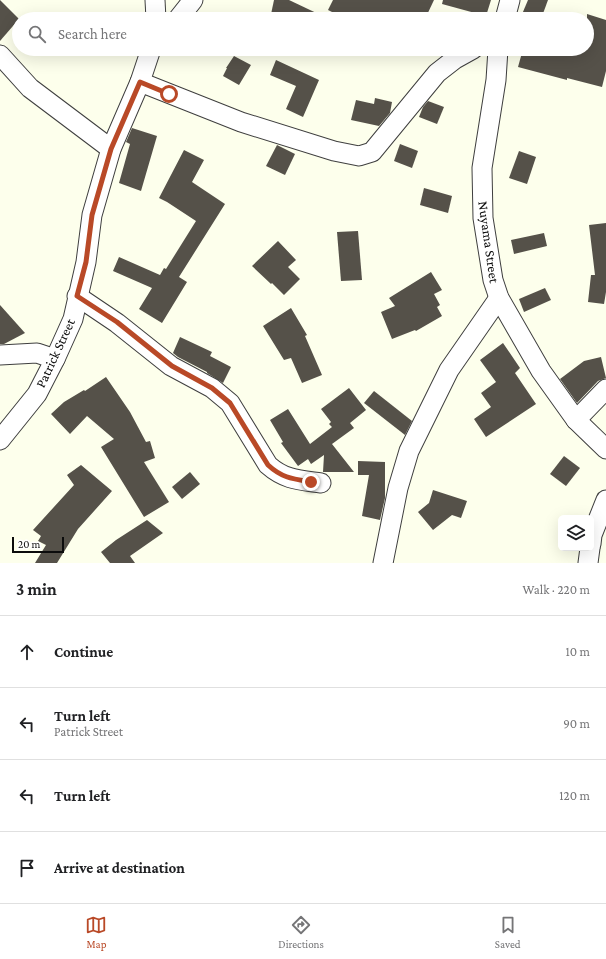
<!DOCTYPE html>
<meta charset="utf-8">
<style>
:root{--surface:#fff;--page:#f2f2f2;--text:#202124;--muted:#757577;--line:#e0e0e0;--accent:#b94927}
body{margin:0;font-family:"Crimson Pro",serif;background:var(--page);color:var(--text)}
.controls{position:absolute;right:12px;bottom:12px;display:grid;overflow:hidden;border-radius:6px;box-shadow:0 4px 16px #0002}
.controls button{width:36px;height:36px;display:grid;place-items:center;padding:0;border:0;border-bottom:1px solid var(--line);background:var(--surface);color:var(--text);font:20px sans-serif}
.scale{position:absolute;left:12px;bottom:10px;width:52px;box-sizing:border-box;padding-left:4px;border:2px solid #0c0c0c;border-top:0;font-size:11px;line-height:14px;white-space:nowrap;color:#0c0c0c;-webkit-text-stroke:3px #fff;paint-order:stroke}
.stop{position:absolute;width:12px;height:12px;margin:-9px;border:3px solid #b94927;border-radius:50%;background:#fff}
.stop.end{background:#b94927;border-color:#fff;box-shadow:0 1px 4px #0008}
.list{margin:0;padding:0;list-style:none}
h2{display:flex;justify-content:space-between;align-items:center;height:52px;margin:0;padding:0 16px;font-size:17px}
h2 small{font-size:13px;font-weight:400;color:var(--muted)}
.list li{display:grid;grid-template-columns:26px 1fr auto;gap:12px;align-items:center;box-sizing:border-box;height:72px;padding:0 16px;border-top:1px solid var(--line)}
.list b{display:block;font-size:15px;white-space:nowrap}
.list p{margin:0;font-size:13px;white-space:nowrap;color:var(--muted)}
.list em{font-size:13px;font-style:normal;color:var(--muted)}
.icon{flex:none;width:22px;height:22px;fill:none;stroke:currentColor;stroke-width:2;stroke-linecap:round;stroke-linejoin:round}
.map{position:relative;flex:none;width:606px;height:563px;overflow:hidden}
.search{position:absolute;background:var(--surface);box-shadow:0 4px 16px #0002;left:12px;right:12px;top:12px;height:44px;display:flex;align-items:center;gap:10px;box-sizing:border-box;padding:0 14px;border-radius:22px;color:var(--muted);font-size:15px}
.sheet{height:340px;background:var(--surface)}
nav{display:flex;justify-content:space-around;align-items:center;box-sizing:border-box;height:56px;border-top:1px solid var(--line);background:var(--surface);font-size:11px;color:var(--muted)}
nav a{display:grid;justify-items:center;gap:2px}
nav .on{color:var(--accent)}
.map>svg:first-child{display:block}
</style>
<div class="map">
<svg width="606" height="563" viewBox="0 0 606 563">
<rect width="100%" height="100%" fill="#fdffec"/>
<g fill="#555149">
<polygon points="0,0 19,19 0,41"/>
<polygon points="274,0 289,0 329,19 270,19"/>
<polygon points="333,0 434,0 425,19 346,19 328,10"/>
<polygon points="443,0 491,0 486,16 442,4"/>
<polygon points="528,0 548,0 541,19 520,19"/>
<polygon points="587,14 606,20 606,71 602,87 567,78 567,80 518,67 523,49 587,49"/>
<polygon points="234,56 251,65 239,85 223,76 227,68 226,68"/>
<polygon points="276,60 319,80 303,117 286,109 296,86 270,75"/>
<polygon points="375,98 392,102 390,113 379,126 351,120 356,100 374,104"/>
<polygon points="428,101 444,107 437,124 419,117 423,107"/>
<polygon points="132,128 157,136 141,191 119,183 130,144 126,142"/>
<polygon points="400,144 418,151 412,168 394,161"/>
<polygon points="277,145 295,154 285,175 266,166"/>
<polygon points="184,150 204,160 192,182 225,204 179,277 187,282 162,323 139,309 152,288 113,271 119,257 160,275 164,268 166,269 196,221 167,202 159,198"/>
<polygon points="519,151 536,157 527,184 509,178"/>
<polygon points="424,188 452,196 448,213 420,205"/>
<polygon points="606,223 606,292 604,304 588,302 591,275 595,275 589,225"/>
<polygon points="358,231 362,280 341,281 337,232"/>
<polygon points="544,233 547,246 514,254 511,240"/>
<polygon points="278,241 296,260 288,267 300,279 284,295 272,283 271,284 252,266"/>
<polygon points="431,272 442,290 434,294 440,305 437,307 442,316 416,331 415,330 392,339 381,312 395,306 389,298"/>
<polygon points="545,288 551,300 524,312 519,299"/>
<polygon points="0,305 25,333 4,344 0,344"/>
<polygon points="291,308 307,335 305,336 322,375 302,383 291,358 284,360 263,326"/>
<polygon points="180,337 212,352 210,356 231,367 223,383 207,373 207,372 178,357 173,353"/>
<polygon points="503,343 520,368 515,373 536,404 486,437 474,419 491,407 481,393 496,382 480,360"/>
<polygon points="601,357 606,378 598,381 577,403 560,379 584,361"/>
<polygon points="106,377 130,412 146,442 150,441 155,458 144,462 169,502 144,517 101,447 114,439 87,416 70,434 51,414 64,402 84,390 85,391"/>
<polygon points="349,388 366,410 350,423 354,428 332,444 354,472 323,472 324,455 311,464 308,459 298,466 281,443 283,442 270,420 288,409 310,444 332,427 329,424 331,422 321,409"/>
<polygon points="374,391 412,421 405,435 364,403"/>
<polygon points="564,456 580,468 566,486 550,474"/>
<polygon points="358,461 385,462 385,498 380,520 362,516 369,475 358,475"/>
<polygon points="81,465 112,491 78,529 57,563 35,563 46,545 38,541 41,536 33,530 74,485 67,475"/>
<polygon points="190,472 200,484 182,499 172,487"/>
<polygon points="433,490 467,501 461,518 452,515 433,530 418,512 429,503"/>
<polygon points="147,520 163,533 130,556 135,563 110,563 101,552 116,540"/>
</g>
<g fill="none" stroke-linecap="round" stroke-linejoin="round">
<defs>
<g id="minor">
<polyline points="155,0 156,19"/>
<polyline points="178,19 193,0"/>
<polyline points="505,19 510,0"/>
<polyline points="498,49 496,80 482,168 483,218 493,280 499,298 541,371 576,420 606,449"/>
<polyline points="0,55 30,88 111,149"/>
<polyline points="140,82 241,122 334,151 359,156 372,152 437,73 455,59 473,49"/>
<path d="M 77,296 L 117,323 L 171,366 L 212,388 L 230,403 L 268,465 C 285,480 299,480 321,483"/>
<polyline points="0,355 37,353 55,359"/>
<polyline points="576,420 606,389"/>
<polyline points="0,440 37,394 55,359 73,319 86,262 92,215 111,149 140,82 151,49"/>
<polyline points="591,544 592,535 606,500"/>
<polyline points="383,563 398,488 409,451 449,370 499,298"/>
<polyline points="588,563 590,548"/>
</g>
</defs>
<use href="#minor" stroke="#3f3f3f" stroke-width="21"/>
<use href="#minor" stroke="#fff" stroke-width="19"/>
</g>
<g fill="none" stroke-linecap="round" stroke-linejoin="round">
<path stroke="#b94927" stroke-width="5" d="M 169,94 L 140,82 L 111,149 L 92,215 L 86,262 L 77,296 L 117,322 L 172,366 L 212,388 L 230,403 L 268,465 C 282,478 293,479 311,482"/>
</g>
<g text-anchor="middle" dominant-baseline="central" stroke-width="4" stroke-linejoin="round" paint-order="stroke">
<g font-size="14" fill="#0c0c0c" stroke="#fff">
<text transform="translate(489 242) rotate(82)">Nuyama Street</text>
<text transform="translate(55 353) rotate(-65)">Patrick Street</text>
</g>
</g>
</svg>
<div class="controls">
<button><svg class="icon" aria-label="layers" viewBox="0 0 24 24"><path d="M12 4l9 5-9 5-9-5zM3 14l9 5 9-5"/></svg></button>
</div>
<div class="scale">20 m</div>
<div class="stop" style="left:169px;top:94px"></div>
<div class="stop end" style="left:311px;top:482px"></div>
<div class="search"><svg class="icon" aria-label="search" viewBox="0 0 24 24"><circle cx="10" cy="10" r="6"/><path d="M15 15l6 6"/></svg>Search here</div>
</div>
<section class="sheet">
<h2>3 min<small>Walk · 220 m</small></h2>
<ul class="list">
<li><svg class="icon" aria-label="ahead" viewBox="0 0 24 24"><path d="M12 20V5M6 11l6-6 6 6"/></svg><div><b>Continue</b></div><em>10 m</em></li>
<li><svg class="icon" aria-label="left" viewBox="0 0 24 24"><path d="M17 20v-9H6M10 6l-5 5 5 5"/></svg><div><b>Turn left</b><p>Patrick Street</p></div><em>90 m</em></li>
<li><svg class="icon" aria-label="left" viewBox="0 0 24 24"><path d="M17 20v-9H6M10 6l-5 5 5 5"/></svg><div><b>Turn left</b></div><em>120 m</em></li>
<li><svg class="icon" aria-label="arrive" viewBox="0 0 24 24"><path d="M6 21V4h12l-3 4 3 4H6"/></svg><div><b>Arrive at destination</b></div></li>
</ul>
</section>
<nav>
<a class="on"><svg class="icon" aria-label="map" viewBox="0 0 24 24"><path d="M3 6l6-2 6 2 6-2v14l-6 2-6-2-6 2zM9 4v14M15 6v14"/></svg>Map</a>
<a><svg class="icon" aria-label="directions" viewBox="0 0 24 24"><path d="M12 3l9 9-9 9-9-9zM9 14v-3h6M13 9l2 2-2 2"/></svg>Directions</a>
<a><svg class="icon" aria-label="saved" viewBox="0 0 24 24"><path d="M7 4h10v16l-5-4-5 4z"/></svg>Saved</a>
</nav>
